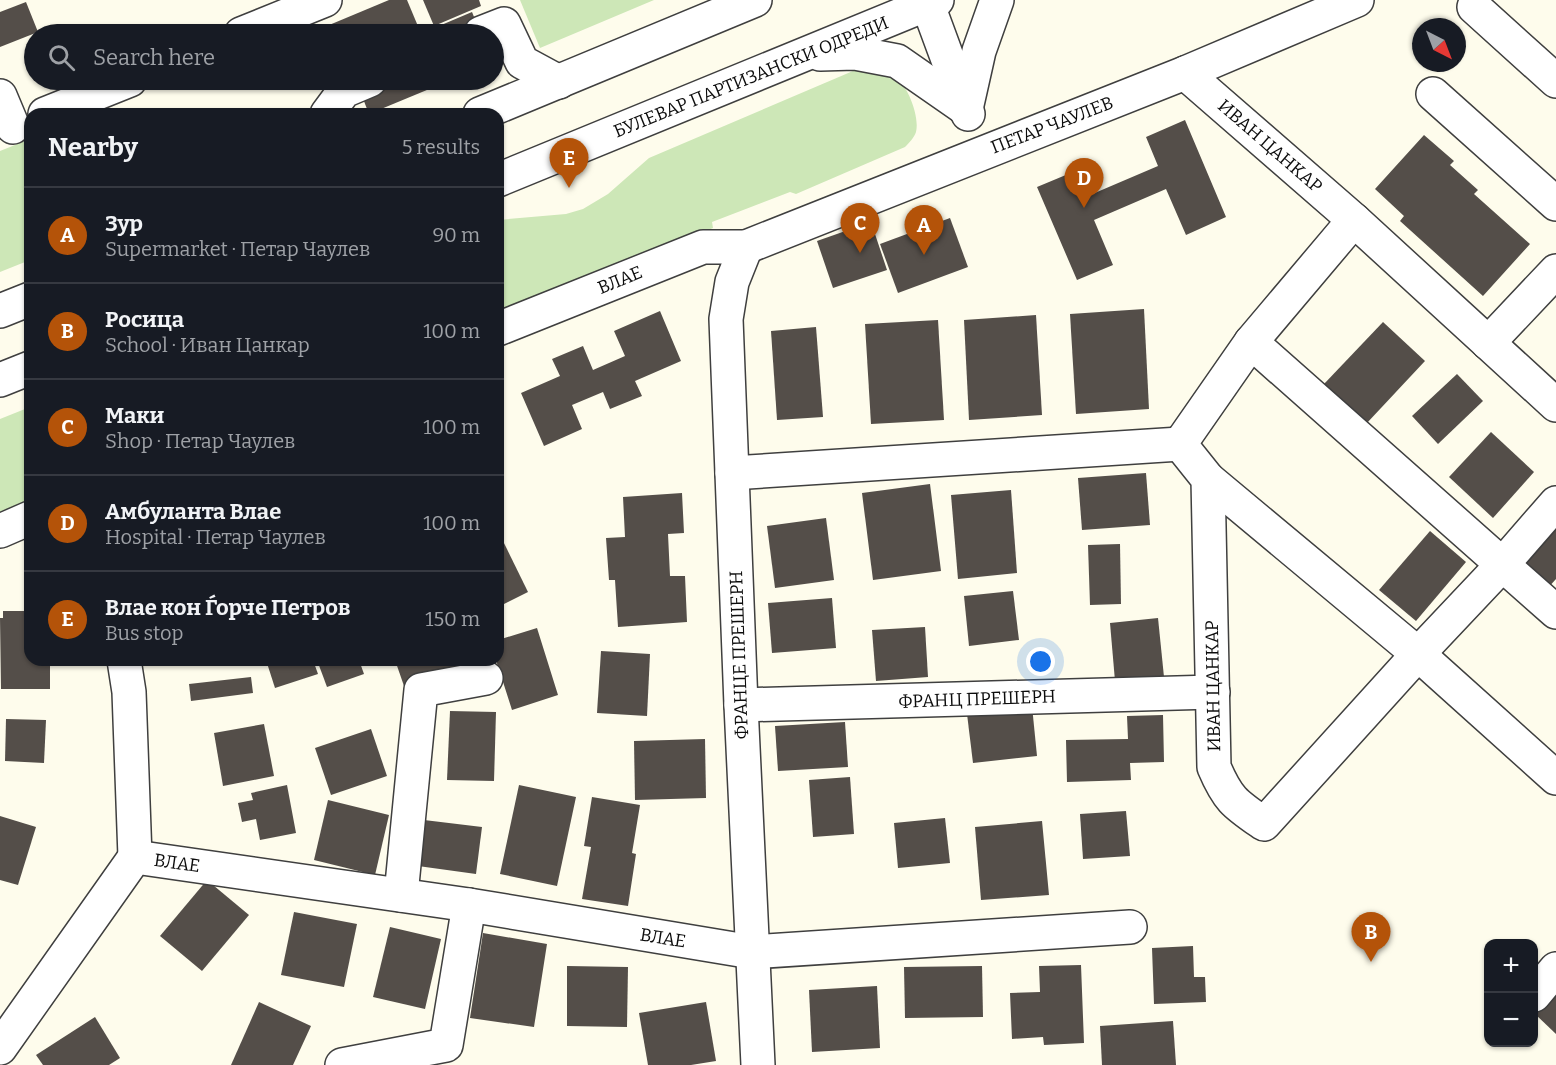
<!DOCTYPE html>
<meta charset="utf-8">
<style>
:root{--surface:#171b24;--page:#242831;--text:#f1f3f6;--muted:#9ea1a6;--line:#363941;--accent:#b45309}
body{margin:0;font-family:Bitter,serif;background:var(--page);color:var(--text)}
.controls{position:absolute;right:18px;bottom:18px;display:grid;overflow:hidden;border-radius:12px;box-shadow:0 2px 4px #0004}
.controls button{width:54px;height:54px;display:grid;place-items:center;padding:0;border:0;border-bottom:2px solid var(--line);background:var(--surface);color:var(--text);font:30px sans-serif}
.compass{position:absolute;left:1412px;top:18px;width:54px;height:54px;border-radius:50%;background:var(--surface);box-shadow:0 2px 4px #0004;rotate:138deg}
.you{position:absolute;left:1041px;top:662px;width:21px;height:21px;margin:-15px;border:4px solid #fff;border-radius:50%;background:#1a73e8;box-shadow:0 0 0 9px #1a73e833}
.badge{display:grid;place-items:center;width:39px;height:39px;border-radius:50%;background:var(--accent);color:#fff;font-size:20px;font-weight:700}
.pin{position:absolute;translate:-50% -50px;filter:drop-shadow(0 2px 3px #0008)}
.pin::after{content:'';position:absolute;top:32px;width:21px;height:18px;background:inherit;clip-path:polygon(0 0,100% 0,50% 100%)}
.list{margin:0;padding:0;list-style:none}
h2{display:flex;justify-content:space-between;align-items:center;height:78px;margin:0;padding:0 24px;font-size:26px}
h2 small{font-size:20px;font-weight:400;color:var(--muted)}
.list li{display:grid;grid-template-columns:39px 1fr auto;gap:18px;align-items:center;box-sizing:border-box;height:96px;padding:0 24px;border-top:2px solid var(--line)}
.list b{display:block;font-size:22px;white-space:nowrap}
.list p{margin:0;font-size:20px;white-space:nowrap;color:var(--muted)}
.list em{font-size:20px;font-style:normal;color:var(--muted)}
.icon{flex:none;width:33px;height:33px;fill:none;stroke:currentColor;stroke-width:2;stroke-linecap:round;stroke-linejoin:round}
.map{position:relative;flex:none;width:1556px;height:1065px;overflow:hidden}
.search{position:absolute;background:var(--surface);box-shadow:0 2px 4px #0004;left:24px;top:24px;width:480px;height:66px;display:flex;align-items:center;gap:15px;box-sizing:border-box;padding:0 21px;border-radius:33px;color:var(--muted);font-size:22px}
.panel{position:absolute;background:var(--surface);box-shadow:0 2px 4px #0004;left:24px;top:108px;width:480px;height:558px;border-radius:18px}
.map>svg:first-child{display:block}
</style>
<div class="map">
<svg width="1556" height="1065" viewBox="0 0 1556 1065">
<rect width="100%" height="100%" fill="#fefcec"/>
<g fill="#cde7b7">
<polygon points="520,0 654,0 540,48"/>
<path d="M 860,68 C 870,70 885,70 893,75 C 907,83 920,116 916,132 C 914,138 909,143 905,147 L 796,194 L 790,192 L 712,222 L 713,228 L 498,315 L 498,220 L 566,214 L 583,209 L 608,194 L 649,158 Z"/>
<polygon points="30,139 30,260 0,272 0,151"/>
<polygon points="30,407 30,504 0,516 0,419"/>
</g>
<g fill="#544e49">
<polygon points="389,0 407,0 420,31 411,34 325,34 322,28"/>
<polygon points="423,0 479,0 481,6 434,26"/>
<polygon points="26,2 38,32 0,47 0,12"/>
<polygon points="472,12 481,34 420,34"/>
<polygon points="373,80 451,80 369,114 358,86"/>
<polygon points="1185,120 1226,217 1186,235 1166,189 1094,220 1113,265 1077,280 1037,187 1073,172 1083,198 1158,166 1146,137"/>
<polygon points="1424,135 1454,161 1450,165 1478,190 1474,194 1530,244 1483,296 1400,221 1404,216 1375,189"/>
<polygon points="950,218 968,267 898,293 880,244"/>
<polygon points="871,222 887,270 833,288 817,241"/>
<polygon points="1144,309 1149,409 1076,414 1070,314"/>
<polygon points="660,311 681,361 635,381 642,396 610,409 603,392 572,405 582,429 544,446 521,393 560,376 552,359 583,346 593,370 625,356 614,331"/>
<polygon points="1036,315 1042,415 969,420 964,320"/>
<polygon points="938,320 944,420 871,424 865,324"/>
<polygon points="1383,322 1425,361 1366,424 1324,384"/>
<polygon points="816,327 823,417 777,420 771,331"/>
<polygon points="1457,374 1483,401 1438,444 1412,416"/>
<polygon points="1491,432 1534,472 1493,518 1449,477"/>
<polygon points="1146,473 1150,525 1082,530 1078,478"/>
<polygon points="930,484 941,571 873,580 862,493"/>
<polygon points="1011,490 1017,573 958,579 951,495"/>
<polygon points="682,493 684,533 668,534 670,576 685,576 687,622 618,627 615,580 609,580 606,538 625,537 623,497"/>
<polygon points="826,518 834,580 775,588 767,526"/>
<polygon points="1556,522 1556,579 1547,589 1518,562"/>
<polygon points="1430,531 1466,562 1416,621 1379,590"/>
<polygon points="501,537 528,592 498,607 498,538"/>
<polygon points="1120,544 1121,604 1090,605 1088,545"/>
<polygon points="1013,591 1019,640 969,646 964,596"/>
<polygon points="832,598 836,648 772,653 768,603"/>
<polygon points="3,611 30,611 30,660 50,660 50,689 1,689 0,618 3,618"/>
<polygon points="1158,618 1164,677 1115,681 1110,623"/>
<polygon points="925,627 928,677 876,681 872,630"/>
<polygon points="537,628 558,695 512,710 496,660 498,660 498,640"/>
<polygon points="601,651 650,654 647,716 597,713"/>
<polygon points="266,660 313,660 318,674 275,688"/>
<polygon points="317,660 359,660 364,674 327,687"/>
<polygon points="395,660 462,660 464,667 404,686"/>
<polygon points="251,677 253,693 191,701 189,684"/>
<polygon points="1032,706 1037,756 973,763 967,714"/>
<polygon points="450,711 496,712 494,781 447,780"/>
<polygon points="1163,715 1164,762 1130,763 1131,780 1067,782 1066,740 1128,739 1127,716"/>
<polygon points="6,719 46,720 44,763 5,761"/>
<polygon points="845,722 848,767 778,771 775,726"/>
<polygon points="264,724 274,776 223,786 214,733"/>
<polygon points="371,729 387,776 331,795 315,748"/>
<polygon points="705,739 706,798 635,800 634,741"/>
<polygon points="850,777 854,834 813,837 809,780"/>
<polygon points="287,785 296,833 260,840 256,819 242,822 238,803 253,800 251,793"/>
<polygon points="519,785 576,797 557,886 500,874"/>
<polygon points="592,797 640,805 632,853 636,854 628,906 582,899 591,847 584,846"/>
<polygon points="328,800 389,815 375,875 314,860"/>
<polygon points="1126,811 1130,856 1083,859 1080,814"/>
<polygon points="0,816 36,827 18,885 0,880"/>
<polygon points="945,818 950,863 898,868 894,823"/>
<polygon points="424,820 482,827 476,874 418,866"/>
<polygon points="1042,821 1049,895 981,900 975,827"/>
<polygon points="207,880 249,915 202,971 160,936"/>
<polygon points="294,912 357,924 344,987 281,975"/>
<polygon points="390,927 441,939 425,1009 373,997"/>
<polygon points="483,933 547,944 534,1027 470,1018"/>
<polygon points="1193,946 1194,977 1205,977 1206,1002 1154,1004 1152,948"/>
<polygon points="1081,965 1084,1043 1044,1045 1043,1037 1012,1039 1010,993 1040,992 1039,966"/>
<polygon points="567,966 628,967 627,1027 567,1026"/>
<polygon points="982,966 983,1017 905,1018 904,967"/>
<polygon points="1556,977 1556,1034 1534,1013 1534,1001"/>
<polygon points="877,986 880,1048 812,1052 809,990"/>
<polygon points="259,1002 311,1026 293,1065 231,1065"/>
<polygon points="706,1002 716,1061 691,1065 648,1065 639,1013"/>
<polygon points="95,1017 120,1058 109,1065 43,1065 36,1055"/>
<polygon points="1173,1021 1176,1065 1102,1065 1100,1026"/>
</g>
<g fill="none" stroke-linecap="round" stroke-linejoin="round">
<defs>
<g id="minor">
<polyline points="926,0 968,114"/>
<polyline points="1474,7 1556,81"/>
<polyline points="481,33 504,24 522,62 559,82"/>
<polyline points="241,34 325,0"/>
<polyline points="820,54 855,53 897,61 966,109"/>
<polyline points="1185,73 1354,220 1556,405"/>
<polyline points="1433,94 1556,204"/>
<polyline points="0,96 13,127"/>
<polyline points="966,109 979,51 997,0"/>
<polyline points="45,114 130,80"/>
<polyline points="327,114 344,91 370,80"/>
<polyline points="480,114 755,0"/>
<polyline points="498,180 937,0"/>
<path d="M 1354,220 L 1251,342 L 1180,444 L 1208,479 L 1214,767 C 1228,800 1235,804 1264,824 L 1418,654 L 1502,565 L 1556,503"/>
<polyline points="746,247 732,282 726,319 741,705 758,1065"/>
<polyline points="0,311 30,299"/>
<polyline points="498,329 703,247 746,247 1185,73 1357,0"/>
<polyline points="1251,342 1556,612"/>
<polyline points="1488,343 1556,271"/>
<polyline points="0,380 30,368"/>
<polyline points="732,473 1180,444"/>
<polyline points="1208,479 1418,654 1556,778"/>
<polyline points="0,531 30,518"/>
<polyline points="124,660 129,692 135,857"/>
<polyline points="741,705 1213,692"/>
<polyline points="401,895 421,690 486,678"/>
<polyline points="1534,995 1556,969"/>
<polyline points="0,1048 135,857 469,905 752,952 1130,927"/>
<polyline points="342,1065 446,1045 469,905"/>
</g>
</defs>
<use href="#minor" stroke="#3f3f3f" stroke-width="36"/>
<use href="#minor" stroke="#fff" stroke-width="33"/>
</g>
<g text-anchor="middle" dominant-baseline="central" stroke-width="6" stroke-linejoin="round" paint-order="stroke">
<g font-size="18" fill="#0c0c0c" stroke="#fff">
<text transform="translate(751 77) rotate(-22)">БУЛЕВАР ПАРТИЗАНСКИ ОДРЕДИ</text>
<text transform="translate(1052 125) rotate(-21)">ПЕТАР ЧАУЛЕВ</text>
<text transform="translate(1270 146) rotate(41)">ИВАН ЦАНКАР</text>
<text transform="translate(620 280) rotate(-22)">ВЛАЕ</text>
<text transform="translate(739 655) rotate(-92)">ФРАНЦE ПРЕШЕРН</text>
<text transform="translate(1213 686) rotate(-91)">ИВАН ЦАНКАР</text>
<text transform="translate(977 699) rotate(-2)">ФРАНЦ ПРЕШЕРН</text>
<text transform="translate(177 863) rotate(8)">ВЛАЕ</text>
<text transform="translate(663 938) rotate(9)">ВЛАЕ</text>
</g>
</g>
</svg>
<div class="controls">
<button>+</button>
<button>−</button>
</div>
<svg class="compass" viewBox="-18 -18 36 36"><path d="M0-13l5 13h-10z" fill="#e53935"/><path d="M0 13l5-13h-10z" fill="#9ea1a6"/></svg>
<div class="you"></div>
<div class="pin badge" style="left:924px;top:255px">A</div>
<div class="pin badge" style="left:1371px;top:962px">B</div>
<div class="pin badge" style="left:860px;top:253px">C</div>
<div class="pin badge" style="left:1084px;top:208px">D</div>
<div class="pin badge" style="left:569px;top:188px">E</div>
<div class="search"><svg class="icon" aria-label="search" viewBox="0 0 24 24"><circle cx="10" cy="10" r="6"/><path d="M15 15l6 6"/></svg>Search here</div>
<section class="panel">
<h2>Nearby<small>5 results</small></h2>
<ul class="list">
<li><span class="badge">A</span><div><b>Зур</b><p>Supermarket · Петар Чаулев</p></div><em>90 m</em></li>
<li><span class="badge">B</span><div><b>Росица</b><p>School · Иван Цанкар</p></div><em>100 m</em></li>
<li><span class="badge">C</span><div><b>Маки</b><p>Shop · Петар Чаулев</p></div><em>100 m</em></li>
<li><span class="badge">D</span><div><b>Амбуланта Влае</b><p>Hospital · Петар Чаулев</p></div><em>100 m</em></li>
<li><span class="badge">E</span><div><b>Влае кон Ѓорче Петров</b><p>Bus stop</p></div><em>150 m</em></li>
</ul>
</section>
</div>
